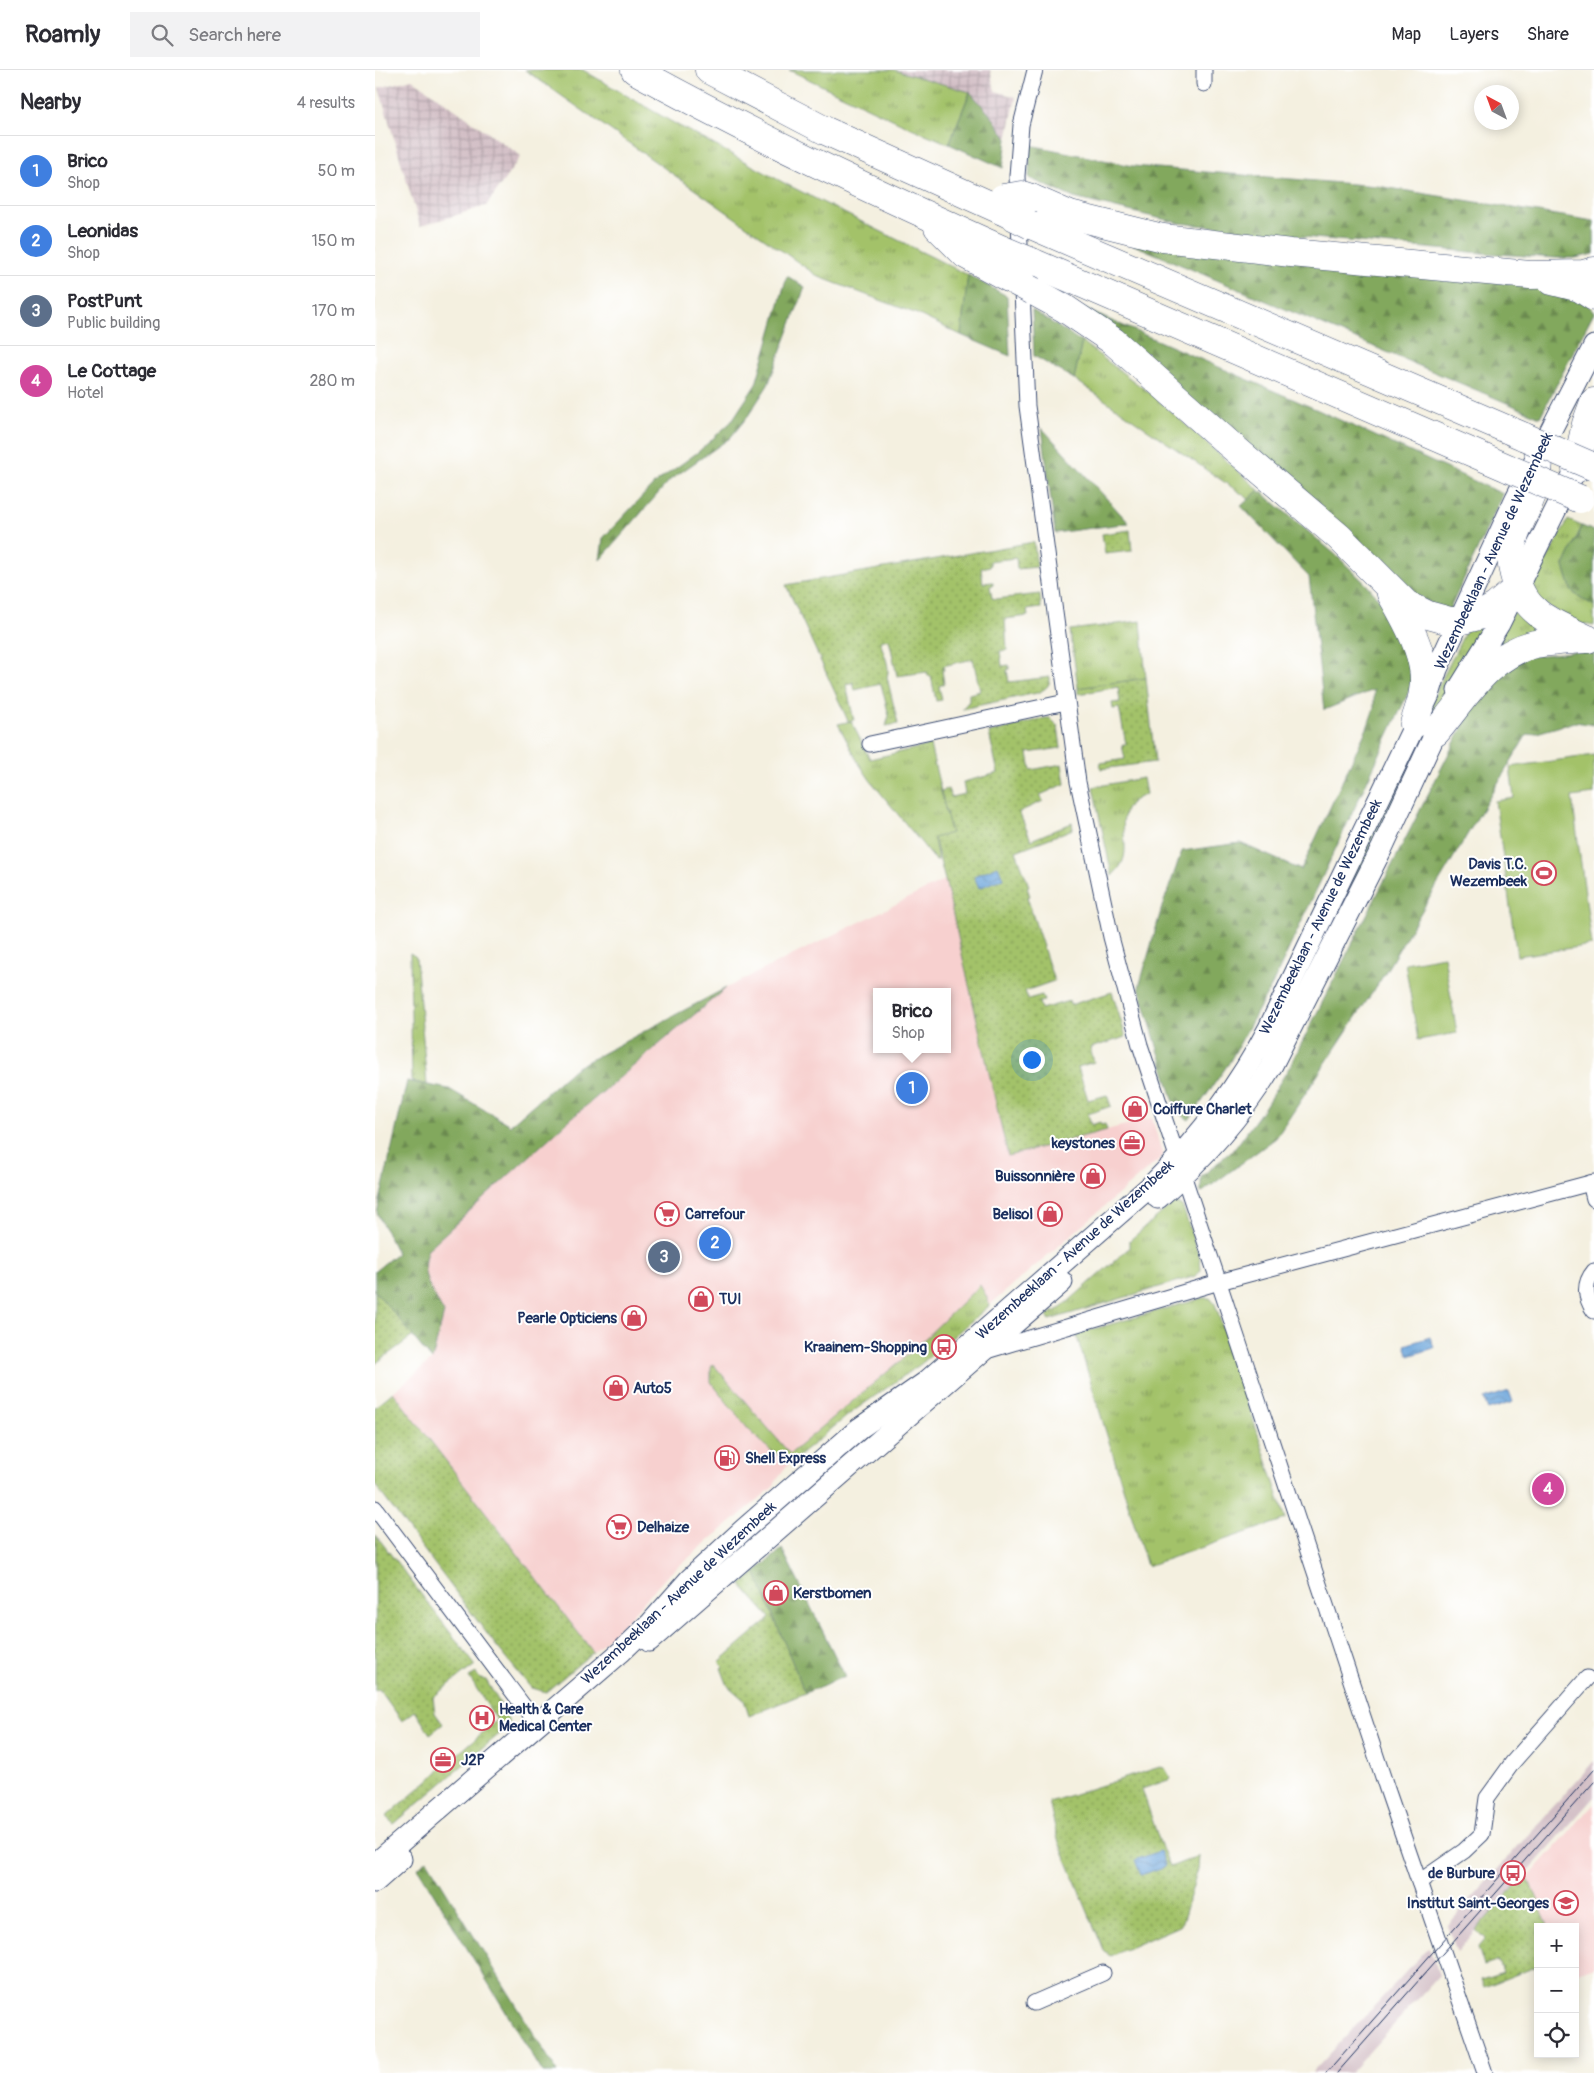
<!DOCTYPE html>
<meta charset="utf-8">
<style>
:root{--surface:#fff;--page:#f2f2f3;--text:#2b2b33;--muted:#7c7c81;--line:#e1e1e2;--accent:#db2777}
body{margin:0;font-family:Pangolin,sans-serif;background:var(--page);color:var(--text)}
.controls{position:absolute;right:15px;bottom:15px;display:grid;overflow:hidden;border-radius:0px;box-shadow:0 2px 12px #0003}
.controls button{width:45px;height:45px;display:grid;place-items:center;padding:0;border:0;border-bottom:1px solid var(--line);background:var(--surface);color:var(--text);font:25px sans-serif}
.compass{position:absolute;left:1099px;top:15px;width:45px;height:45px;border-radius:50%;background:var(--surface);box-shadow:0 2px 12px #0003;rotate:319deg}
.you{position:absolute;left:656px;top:989px;width:18px;height:18px;margin:-12px;border:4px solid #fff;border-radius:50%;background:#1a73e8;box-shadow:0 0 0 8px #1a73e833}
.badge{display:grid;place-items:center;width:32px;height:32px;border-radius:50%;background:var(--accent);color:#fff;font-size:16px;font-weight:700}
.pin{position:absolute;translate:-50% -50%;border:2px solid #fff;box-shadow:0 1px 5px #0006}
.popup{position:absolute;left:498px;top:918px;width:78px;height:65px;box-sizing:border-box;display:grid;place-content:center;border-radius:0px;background:var(--surface);filter:drop-shadow(0 1px 4px #0005);font-size:16px;white-space:nowrap;color:var(--muted)}
.popup b{font-size:19px;color:var(--text)}
.popup::after{content:'';position:absolute;left:50%;top:100%;margin-left:-10px;border:10px solid transparent;border-top-color:var(--surface)}
.list{margin:0;padding:0;list-style:none}
h2{display:flex;justify-content:space-between;align-items:center;height:65px;margin:0;padding:0 20px;font-size:21px}
h2 small{font-size:16px;font-weight:400;color:var(--muted)}
.list li{display:grid;grid-template-columns:32px 1fr auto;gap:15px;align-items:center;box-sizing:border-box;height:70px;padding:0 20px;border-top:1px solid var(--line)}
.list b{display:block;font-size:19px;white-space:nowrap}
.list p{margin:0;font-size:16px;white-space:nowrap;color:var(--muted)}
.list em{font-size:16px;font-style:normal;color:var(--muted)}
.icon{flex:none;width:28px;height:28px;fill:none;stroke:currentColor;stroke-width:2;stroke-linecap:round;stroke-linejoin:round}
.map{position:relative;flex:none;width:1219px;height:2003px;overflow:hidden}
header{display:flex;align-items:center;gap:30px;box-sizing:border-box;height:70px;padding:0 25px;background:var(--surface);border-bottom:1px solid var(--line)}
header strong{font-size:24px}
nav{display:flex;gap:28px;margin-inline-start:auto;font-size:18px}
.search{width:350px;height:45px;background:var(--page);display:flex;align-items:center;gap:12px;box-sizing:border-box;padding:0 18px;border-radius:0px;color:var(--muted);font-size:19px}
main{display:flex}
aside{flex:1;background:var(--surface)}
.map>svg:first-child{display:block}
</style>
<header>
<strong>Roamly</strong>
<div class="search"><svg class="icon" aria-label="search" viewBox="0 0 24 24"><circle cx="10" cy="10" r="6"/><path d="M15 15l6 6"/></svg>Search here</div>
<nav><a>Map</a><a>Layers</a><a>Share</a></nav>
</header>
<main>
<aside>
<h2>Nearby<small>4 results</small></h2>
<ul class="list">
<li><span class="badge" style="background:#3f7fe0">1</span><div><b>Brico</b><p>Shop</p></div><em>50 m</em></li>
<li><span class="badge" style="background:#3f7fe0">2</span><div><b>Leonidas</b><p>Shop</p></div><em>150 m</em></li>
<li><span class="badge" style="background:#5c6f8a">3</span><div><b>PostPunt</b><p>Public building</p></div><em>170 m</em></li>
<li><span class="badge" style="background:#d1479c">4</span><div><b>Le Cottage</b><p>Hotel</p></div><em>280 m</em></li>
</ul>
</aside>
<div class="map">
<svg width="1219" height="2003" viewBox="0 0 1219 2003">
<defs>
<pattern id="industrial-grid" width="8" height="8" patternUnits="userSpaceOnUse" patternTransform="scale(1.25)"><rect width="8" height="8" fill="#d2bec5"/><path d="M0 4h8M4 0v8" fill="none" stroke="#aa9ba3"/></pattern>
<pattern id="grass-tufts" width="24" height="20" patternUnits="userSpaceOnUse" patternTransform="scale(1.25)"><rect width="24" height="20" fill="#a3c269"/><path d="M3 7l-1-3M5 7V3M7 7l1-3M15 17l-1-3M17 17v-4M19 17l1-3" fill="none" stroke="#849e5a"/></pattern>
<pattern id="forest-firs" width="22" height="20" patternUnits="userSpaceOnUse" patternTransform="scale(1.25)"><rect width="22" height="20" fill="#82a85d"/><path d="M5 1l3.5 6h-7zM16 11l3.5 6h-7z" fill="#6a8950"/></pattern>
<pattern id="garden-dots" width="8" height="8" patternUnits="userSpaceOnUse" patternTransform="scale(1.25)"><rect width="8" height="8" fill="#a3c269"/><path d="M2 2h.1M6 6h.1" fill="none" stroke="#849e5a" stroke-width="1.8" stroke-linecap="round"/></pattern>
<pattern id="water-waves" width="16" height="10" patternUnits="userSpaceOnUse" patternTransform="scale(1.25)"><rect width="16" height="10" fill="#6aa4da"/><path d="M0 5q4-4 8 0t8 0" fill="none" stroke="#5686b4"/></pattern>
</defs>
<rect width="100%" height="100%" fill="#fff"/>
<filter id="ink" filterUnits="userSpaceOnUse"><feTurbulence type="fractalNoise" baseFrequency=".02" numOctaves="2"/><feDisplacementMap in="SourceGraphic" scale="10" xChannelSelector="R" yChannelSelector="G"/><feConvolveMatrix kernelMatrix="1 2 1 2 8 2 1 2 1" color-interpolation-filters="sRGB"/></filter>
<filter id="wash" filterUnits="userSpaceOnUse"><feTurbulence type="fractalNoise" baseFrequency=".0096" numOctaves="4" result="noise"/><feDisplacementMap in="SourceGraphic" scale="20" xChannelSelector="R" yChannelSelector="G"/><feGaussianBlur stdDeviation="1.12" result="paint"/><feColorMatrix in="noise" values="0 0 0 0 0 0 0 0 0 0 0 0 0 0 0 0 0 1.4 0 .05"/><feComposite in="paint" operator="in"/></filter>
<g filter="url(#wash)">
<rect width="100%" height="100%" fill="#f4f0e0"/>
<g fill="#f7d0cf" fill-rule="evenodd">
<path d="M 570,810 L 633,1086 L 777,1048 L 788,1086 L 546,1294 L 477,1342 L 419,1390 L 409,1399 L 397,1418 L 293,1505 L 249,1553 L 218,1582 L 18,1322 L 57,1290 L 69,1243 L 50,1207 L 48,1192 L 53,1179 L 192,1052 L 351,918 ZM 502,922 L 572,922 L 572,979 L 502,979 Z"/>
<polygon points="1219,1734 1219,1897 1200,1904 1200,1857 1174,1857 1152,1809"/>
</g>
<g fill="url(#industrial-grid)">
<polygon points="519,0 615,0 620,21 641,27 632,69 618,48 595,22"/>
<polygon points="37,9 146,86 111,136 45,156 4,18"/>
</g>
<g fill="#d2bec5">
<polygon points="1219,1691 1219,1727 1082,1882 1072,1856"/>
<polygon points="1054,1877 1064,1905 975,2003 937,2003"/>
</g>
<g fill="url(#grass-tufts)" stroke="#5f7864">
<polygon points="150,0 208,0 297,52 413,115 593,205 586,265 542,244 444,207"/>
<polygon points="414,0 519,0 595,22 574,74 534,57"/>
<polygon points="707,272 781,328 884,420 874,429 699,309"/>
<polygon points="1193,450 1207,456 1189,496 1197,522 1219,536 1219,556 1202,553 1153,525"/>
<polygon points="1142,534 1183,564 1118,582"/>
<polygon points="1111,549 971,836 867,1018 1093,556"/>
<polygon points="766,551 771,608 703,618 695,560"/>
<polygon points="476,651 495,689 555,675 576,763 559,769 563,790 561,791 495,710 483,692 463,654"/>
<path d="M 768,708 L 771,724 C 765,727 758,730 754,735 C 741,752 756,775 747,793 C 745,798 740,802 737,806 L 718,717 Z"/>
<polygon points="35,883 41,887 52,1015 37,1011"/>
<polygon points="798,1133 806,1135 808,1138 825,1189 826,1200 821,1206 674,1250 672,1245 686,1238 754,1178 754,1171"/>
<polygon points="605,1215 613,1229 614,1236 546,1294 477,1342 419,1390 407,1387 396,1381 373,1359 336,1312 336,1298 338,1294 415,1384 536,1282"/>
<polygon points="828,1228 835,1228 840,1234 911,1449 772,1496 701,1264"/>
</g>
<g fill="url(#forest-firs)" stroke="#4e6c5e">
<polygon points="595,22 618,48 632,69 628,98 574,74"/>
<polygon points="655,75 758,96 1002,116 1219,151 1219,184 1200,188 1181,188 1107,183 939,168 804,153 699,128 654,108"/>
<polygon points="740,167 1182,219 1214,235 1219,242 1165,347"/>
<polygon points="593,205 632,226 635,286 586,265"/>
<polygon points="412,206 430,217 393,315 373,346 355,368 295,410 225,490 228,468 280,413 323,382 356,352 381,314"/>
<polygon points="689,230 943,340 1128,424 1074,541 1043,528"/>
<polygon points="657,240 707,272 699,309 659,286"/>
<polygon points="667,358 754,453 680,463"/>
<polygon points="884,420 961,485 992,515 1013,540 1034,586 1037,615 897,915 854,993 814,1050 802,1042 764,917 787,837 807,781 865,773 926,800 992,658 999,638 999,620 949,640 934,507 866,436"/>
<polygon points="1207,456 1219,461 1219,536 1197,522 1189,496"/>
<polygon points="1206,581 1219,584 1219,655 1200,652 1151,666 1005,911 901,1068 826,1123 826,1107 861,1077 889,1038 915,996 1103,626 1141,588"/>
<path d="M 351,918 L 192,1052 L 53,1179 C 43,1205 57,1220 69,1243 L 57,1290 L 0,1221 L 0,1201 L 22,1183 L 2,1143 L 32,1011 L 74,1019 L 135,1055 L 200,998 Z"/>
<polygon points="407,1479 470,1606 430,1623 380,1502"/>
<polygon points="52,1790 183,2003 168,2003 43,1798"/>
</g>
<g fill="#a3c269" stroke="#5f7864">
<polygon points="1219,685 1219,724 1197,727 1217,875 1142,886 1120,731 1139,728 1135,697"/>
<polygon points="1069,886 1082,963 1043,970 1030,893"/>
</g>
<g fill="url(#garden-dots)" stroke="#5f7864">
<polygon points="755,460 757,481 730,484 727,464"/>
<path d="M 659,472 L 662,497 L 642,499 L 641,488 L 615,491 L 615,496 L 606,498 L 608,513 L 618,512 L 618,515 L 615,516 L 617,528 L 621,529 L 665,524 L 666,538 L 652,540 L 653,546 L 630,549 L 632,580 L 625,581 L 627,596 L 634,595 L 634,599 L 632,600 L 634,612 L 675,607 C 676,616 669,620 662,623 L 587,639 L 594,631 L 594,624 L 605,621 L 598,589 L 568,596 L 569,600 L 567,600 L 569,614 L 564,616 L 567,630 L 561,631 L 556,606 L 553,606 L 552,602 L 522,606 L 514,569 L 505,571 C 508,583 516,596 512,607 L 523,654 L 511,656 L 514,646 L 506,614 L 480,620 L 478,612 L 471,615 L 479,650 L 473,651 L 411,515 Z"/>
<polygon points="771,608 780,692 726,699 725,693 750,689 747,675 751,674 744,638 738,639 737,633 745,632 743,617 703,624 703,618"/>
<polygon points="670,648 675,648 683,656 686,678 653,683 656,700 687,694 690,714 665,725 668,731 644,742 656,770 697,753 698,759 641,781 654,816 652,817 655,826 652,827 679,911 650,921 653,929 667,925 669,931 664,932 666,939 694,931 695,935 737,922 751,967 715,978 719,992 703,997 713,1030 732,1025 736,1036 713,1044 716,1055 725,1052 726,1055 730,1054 732,1060 633,1086 570,810 559,768 576,763 566,721 573,719 576,727 590,724 588,712 623,703 614,663"/>
<polygon points="0,1221 38,1266 0,1294"/>
<polygon points="18,1322 218,1582 171,1622 156,1618 119,1573 0,1415 0,1337"/>
<polygon points="1,1465 100,1595 58,1627 60,1643 68,1654 55,1664 40,1641 27,1651 4,1619 0,1621"/>
<polygon points="380,1502 430,1623 374,1646 369,1630 353,1616 346,1598 348,1596 344,1592 395,1548 366,1515"/>
<polygon points="101,1603 105,1609 111,1610 130,1642 135,1655 19,1754 11,1747 122,1650 94,1607"/>
<polygon points="785,1697 790,1698 796,1709 767,1719 784,1770 795,1797 824,1786 823,1799 808,1850 804,1856 735,1886 729,1881 727,1876 683,1770 674,1732"/>
<polygon points="1151,1804 1174,1857 1163,1857 1163,1896 1109,1917 1106,1910 1128,1903 1124,1891 1109,1896 1103,1877 1110,1869 1101,1860"/>
</g>
<g fill="url(#water-waves)" stroke="#426a9c">
<polygon points="623,796 628,808 604,818 599,806"/>
<polygon points="1055,1267 1059,1278 1034,1286 1030,1275"/>
<polygon points="1134,1321 1138,1332 1113,1340 1109,1329"/>
<polygon points="785,1781 791,1796 766,1805 760,1790"/>
</g>
</g>
<g filter="url(#ink)">
<g fill="none" stroke-linecap="round" stroke-linejoin="round">
<defs>
<g id="minor">
<polyline points="660,0 646,55 642,106 652,336 703,712 736,867 765,975 1012,1719 1110,2003"/>
<polyline points="829,14 829,0"/>
<polyline points="495,674 691,632"/>
<polyline points="1215,1113 1219,1129"/>
<path d="M 1219,1201 C 1208,1214 1210,1228 1219,1241"/>
<polyline points="611,1281 844,1212 1219,1112"/>
<polyline points="0,1438 162,1654"/>
<polyline points="1044,1812 1089,1781 1107,1764 1112,1728 1138,1692 1212,1608"/>
<polyline points="659,1933 728,1903"/>
</g>
<g id="secondary">
<polyline points="1083,620 1124,554 1196,409"/>
<path d="M 783,1128 C 828,1089 867,1046 897,995 L 1007,778 L 1067,649"/>
<polyline points="274,1571 687,1212"/>
<path d="M 0,1794 L 247,1581 L 276,1553 L 315,1509 L 367,1461 L 485,1358 L 551,1312 L 778,1114 C 823,1069 864,1016 894,958 L 1054,625 L 1062,599 L 1141,428 L 1219,276"/>
<polyline points="0,1812 26,1789"/>
</g>
<g id="motorway">
<path d="M 260,0 C 379,66 504,124 628,180"/>
<polyline points="334,0 451,61 628,141"/>
<polyline points="656,128 695,145 788,168 916,183 1155,205 1209,204 1219,201"/>
<polyline points="656,155 1150,367"/>
<polyline points="563,157 591,185 628,205"/>
<polyline points="657,192 1135,399"/>
<polyline points="1177,211 1205,218 1219,227"/>
<polyline points="658,221 689,238 738,271 852,372 964,467 1031,534 1053,545 1075,551 1084,551 1104,546 1121,536 1142,518"/>
<path d="M 1164,383 C 1165,423 1149,436 1138,471 C 1135,480 1136,495 1139,505 C 1150,545 1178,553 1213,569"/>
<polyline points="1201,399 1211,354 1219,332"/>
<path d="M 1016,524 C 1031,550 1054,589 1048,621 C 1047,632 1042,643 1039,654"/>
<path d="M 1061,662 C 1090,628 1113,585 1160,574 C 1176,571 1194,570 1210,569"/>
</g>
</defs>
<use href="#minor" stroke="#3c4c72" stroke-width="17"/>
<use href="#secondary" stroke="#3c4c72" stroke-width="23"/>
<use href="#motorway" stroke="#3c4c72" stroke-width="29"/>
<use href="#minor" stroke="#fff" stroke-width="15"/>
<use href="#secondary" stroke="#fff" stroke-width="21"/>
<use href="#motorway" stroke="#fff" stroke-width="28"/>
<g stroke="#1b2f5e" stroke-width="1">
<polyline points="951,2003 1219,1700"/>
<polyline points="962,2003 1219,1712"/>
</g>
<defs>
<g id="motorway-bridge">
<polyline points="628,128 647,125 656,128"/>
<polyline points="628,141 656,155"/>
<polyline points="628,180 657,192"/>
<polyline points="628,205 658,221"/>
<polyline points="1150,367 1219,397"/>
<polyline points="1135,399 1205,429"/>
</g>
</defs>
<use href="#motorway-bridge" stroke="#3c4c72" stroke-width="29" stroke-linecap="butt"/>
<use href="#motorway-bridge" stroke="#fff" stroke-width="28"/>
</g>
</g>
<defs>
<symbol id="stadium-ring" viewBox="-11 -11 22 22"><circle r="9.5" fill="#fff" stroke="#d1495b" stroke-width="1.5"/><path d="M0-5a6.5 5 0 1 0 0 10a6.5 5 0 1 0 0-10ZM-3.5-1.8h7v3.6h-7Z" fill="#d1495b"/></symbol>
<symbol id="shop-ring" viewBox="-11 -11 22 22"><circle r="9.5" fill="#fff" stroke="#d1495b" stroke-width="1.5"/><path d="M-5-2.5h2.3a2.7 3.5 0 0 1 5.4 0H5L5.5 6h-11ZM-1.5-2.5h3a1.5 2.3 0 0 0-3 0Z" fill="#d1495b"/></symbol>
<symbol id="office-ring" viewBox="-11 -11 22 22"><circle r="9.5" fill="#fff" stroke="#d1495b" stroke-width="1.5"/><path d="M-6-3h4V-5.5h4V-3h4V5H-6ZM-1-4.5V-3h2v-1.5ZM-6 0V1H6V0Z" fill="#d1495b"/></symbol>
<symbol id="supermarket-ring" viewBox="-11 -11 22 22"><circle r="9.5" fill="#fff" stroke="#d1495b" stroke-width="1.5"/><path d="M-6-5.5h2.5l.6 2H6L4.5 2H-2.5L-4.4-4H-6ZM-1.5 3.2a1.3 1.3 0 1 0 .1 0ZM3 3.2a1.3 1.3 0 1 0 .1 0Z" fill="#d1495b"/></symbol>
<symbol id="bus-ring" viewBox="-11 -11 22 22"><circle r="9.5" fill="#fff" stroke="#d1495b" stroke-width="1.5"/><path d="M-5-6H5V4H4V6H2V4H-2V6H-4V4H-5ZM-3.5-4V0h7V-4ZM-3.5 1.2v1.5H-2V1.2ZM2 1.2v1.5H3.5V1.2Z" fill="#d1495b"/></symbol>
<symbol id="fuel-ring" viewBox="-11 -11 22 22"><circle r="9.5" fill="#fff" stroke="#d1495b" stroke-width="1.5"/><path d="M-5.5-6h7V0h2V4h1.3V-2.5L3-4.5l.8-.8L6-3V5H2.5V1h-1V6h-7ZM-4.2-4.7v3.2H.2V-4.7Z" fill="#d1495b"/></symbol>
<symbol id="hospital-ring" viewBox="-11 -11 22 22"><circle r="9.5" fill="#fff" stroke="#d1495b" stroke-width="1.5"/><path d="M-5-5h3v3.5h4V-5h3V5h-3V1.5h-4V5h-3Z" fill="#d1495b"/></symbol>
<symbol id="school-ring" viewBox="-11 -11 22 22"><circle r="9.5" fill="#fff" stroke="#d1495b" stroke-width="1.5"/><path d="M0-5L7-2L0 1L-7-2ZM-4 1L0 2.5L4 1V4Q0 6-4 4Z" fill="#d1495b"/></symbol>
</defs>
<g fill-rule="evenodd">
<use href="#stadium-ring" x="1155" y="789" width="28" height="28"/>
<use href="#shop-ring" x="746" y="1025" width="28" height="28"/>
<use href="#office-ring" x="743" y="1059" width="28" height="28"/>
<use href="#shop-ring" x="704" y="1092" width="28" height="28"/>
<use href="#supermarket-ring" x="278" y="1130" width="28" height="28"/>
<use href="#shop-ring" x="661" y="1130" width="28" height="28"/>
<use href="#shop-ring" x="312" y="1215" width="28" height="28"/>
<use href="#shop-ring" x="245" y="1234" width="28" height="28"/>
<use href="#bus-ring" x="555" y="1263" width="28" height="28"/>
<use href="#shop-ring" x="227" y="1304" width="28" height="28"/>
<use href="#fuel-ring" x="338" y="1374" width="28" height="28"/>
<use href="#supermarket-ring" x="230" y="1443" width="28" height="28"/>
<use href="#shop-ring" x="387" y="1509" width="28" height="28"/>
<use href="#hospital-ring" x="93" y="1634" width="28" height="28"/>
<use href="#office-ring" x="54" y="1676" width="28" height="28"/>
<use href="#bus-ring" x="1124" y="1789" width="28" height="28"/>
<use href="#school-ring" x="1177" y="1819" width="28" height="28"/>
</g>
<g text-anchor="middle" dominant-baseline="central" stroke-width="4" stroke-linejoin="round" paint-order="stroke">
<g font-size="15" fill="#1b2f5e" stroke="#fff">
<text transform="translate(1119 481) rotate(-65)">Wezembeeklaan - Avenue de Wezembeek</text>
<text transform="translate(946 847) rotate(-64)">Wezembeeklaan - Avenue de Wezembeek</text>
<text transform="translate(700 1180) rotate(-42)">Wezembeeklaan - Avenue de Wezembeek</text>
<text transform="translate(304 1523) rotate(-43)">Wezembeeklaan - Avenue de Wezembeek</text>
</g>
<g font-size="15" font-weight="bold" fill="#1b2f5e" stroke="#fff" text-anchor="start">
<text x="1152" y="794" text-anchor="end">Davis T.C.<tspan x="1152" dy="17">Wezembeek</tspan></text>
<text x="778" y="1039">Coiffure Charlet</text>
<text x="740" y="1073" text-anchor="end">keystones</text>
<text x="700" y="1106" text-anchor="end">Buissonnière</text>
<text x="310" y="1144">Carrefour</text>
<text x="658" y="1144" text-anchor="end">Belisol</text>
<text x="344" y="1229">TUI</text>
<text x="242" y="1248" text-anchor="end">Pearle Opticiens</text>
<text x="552" y="1277" text-anchor="end">Kraainem-Shopping</text>
<text x="258" y="1318">Auto5</text>
<text x="370" y="1388">Shell Express</text>
<text x="262" y="1457">Delhaize</text>
<text x="418" y="1523">Kerstbomen</text>
<text x="124" y="1639">Health &amp; Care<tspan x="124" dy="17">Medical Center</tspan></text>
<text x="86" y="1690">J2P</text>
<text x="1120" y="1803" text-anchor="end">de Burbure</text>
<text x="1174" y="1833" text-anchor="end">Institut Saint-Georges</text>
</g>
</g>
</svg>
<div class="controls">
<button>+</button>
<button>−</button>
<button><svg class="icon" aria-label="locate" viewBox="0 0 24 24"><circle cx="12" cy="12" r="6"/><path d="M12 2v4M12 18v4M2 12h4M18 12h4"/></svg></button>
</div>
<svg class="compass" viewBox="-18 -18 36 36"><path d="M0-13l5 13h-10z" fill="#e53935"/><path d="M0 13l5-13h-10z" fill="#7c7c81"/></svg>
<div class="you"></div>
<div class="pin badge" style="left:537px;top:1018px;background:#3f7fe0">1</div>
<div class="popup"><b>Brico</b>Shop</div>
<div class="pin badge" style="left:340px;top:1173px;background:#3f7fe0">2</div>
<div class="pin badge" style="left:289px;top:1187px;background:#5c6f8a">3</div>
<div class="pin badge" style="left:1173px;top:1419px;background:#d1479c">4</div>
</div>
</main>
